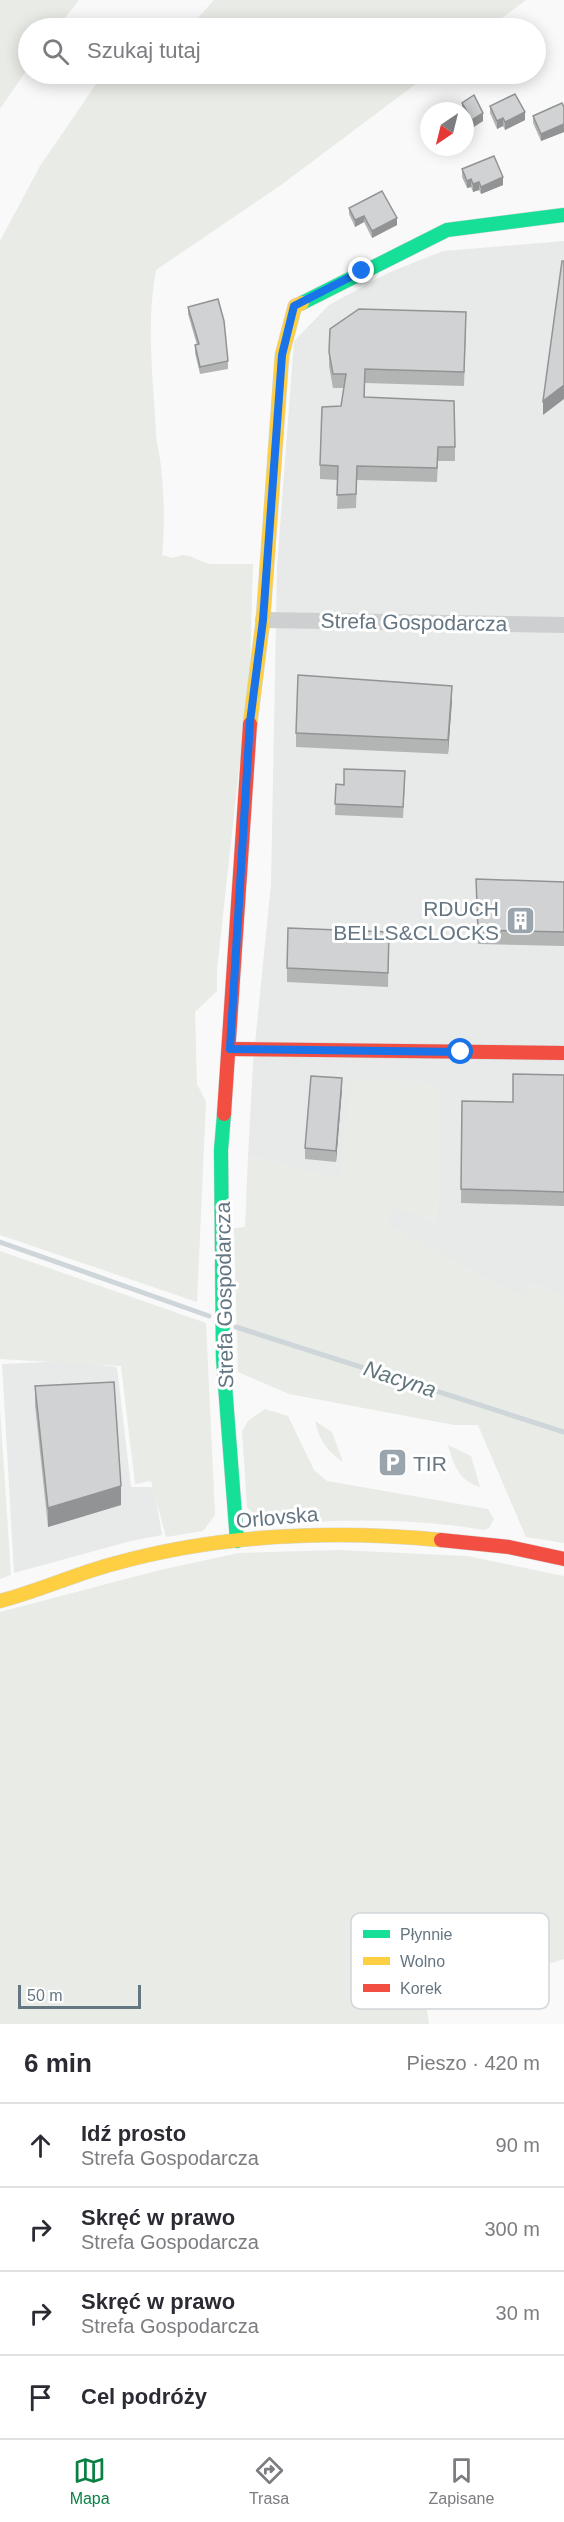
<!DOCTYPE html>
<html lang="pl">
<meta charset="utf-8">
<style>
:root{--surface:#fff;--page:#f7f7f7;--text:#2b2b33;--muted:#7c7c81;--line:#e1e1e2;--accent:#0b8043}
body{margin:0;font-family:Arial,sans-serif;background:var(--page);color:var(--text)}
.compass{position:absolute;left:420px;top:102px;width:54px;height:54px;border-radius:50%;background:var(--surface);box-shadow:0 3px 15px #0003;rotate:215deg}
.scale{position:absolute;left:18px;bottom:15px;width:123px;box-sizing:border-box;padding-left:6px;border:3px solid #657683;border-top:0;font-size:16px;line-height:21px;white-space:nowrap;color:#657683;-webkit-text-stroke:4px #fff;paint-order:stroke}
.stop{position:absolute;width:18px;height:18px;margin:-14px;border:4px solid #1a73e8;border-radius:50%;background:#fff}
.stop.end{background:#1a73e8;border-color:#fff;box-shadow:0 2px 6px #0008}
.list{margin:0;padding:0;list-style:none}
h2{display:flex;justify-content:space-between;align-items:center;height:78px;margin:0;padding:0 24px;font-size:26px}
h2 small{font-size:20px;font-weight:400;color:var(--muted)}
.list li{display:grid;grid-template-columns:39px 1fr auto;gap:18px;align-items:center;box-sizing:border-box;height:84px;padding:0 24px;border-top:2px solid var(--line)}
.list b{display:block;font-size:22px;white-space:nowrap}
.list p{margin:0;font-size:20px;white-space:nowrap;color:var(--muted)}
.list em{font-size:20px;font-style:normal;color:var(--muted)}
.icon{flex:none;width:33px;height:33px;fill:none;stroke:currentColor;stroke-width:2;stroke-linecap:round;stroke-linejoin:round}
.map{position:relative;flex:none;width:564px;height:2024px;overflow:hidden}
.search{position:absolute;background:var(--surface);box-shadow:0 3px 15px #0003;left:18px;right:18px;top:18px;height:66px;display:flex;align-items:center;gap:15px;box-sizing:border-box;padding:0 21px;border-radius:33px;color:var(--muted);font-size:22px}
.sheet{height:414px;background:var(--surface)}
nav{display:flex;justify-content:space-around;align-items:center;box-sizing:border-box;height:84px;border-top:2px solid var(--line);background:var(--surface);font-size:16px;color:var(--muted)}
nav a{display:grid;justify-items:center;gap:3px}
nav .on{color:var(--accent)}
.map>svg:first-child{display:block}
</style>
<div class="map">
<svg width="564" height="2024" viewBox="0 0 564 2024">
<rect width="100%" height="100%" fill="#f9f9f9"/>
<g fill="#e8e9e9">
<polygon points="564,241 564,1298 530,1283 524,1298 385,1225 394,1205 435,1221 439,1194 438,1083 339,1180 248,1156 253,1064 271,884 277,567 294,341 329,305 388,273 443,251"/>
<polygon points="67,1361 117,1367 131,1487 154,1487 162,1535 131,1541 14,1573 2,1364"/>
</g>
<g fill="#e8ebe6">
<polygon points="0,0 79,0 57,28 28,28 28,68 0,109"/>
<polygon points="214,0 526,0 489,28 189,28"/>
<path d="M 103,74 L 429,74 L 281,185 L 156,270 C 146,323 153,378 156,431 C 156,443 160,455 161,467 C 164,496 165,527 162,555 L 173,558 L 182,555 L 189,556 L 209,564 L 253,564 L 250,668 L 217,970 L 217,991 L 195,1012 L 197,1084 L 206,1102 L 197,1302 L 0,1235 L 0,241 L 40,166 Z"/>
<polygon points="351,1079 438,1083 439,1194 435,1221 394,1205 385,1225 523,1297 530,1283 564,1298 564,1543 526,1537 478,1425 454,1425 289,1394 238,1372 234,1228 245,1227 248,1156 339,1180"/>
<polygon points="0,1251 206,1323 215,1515 203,1531 166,1537 151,1481 135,1484 121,1366 0,1359"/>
<polygon points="0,1409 11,1575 0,1579"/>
<path d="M 265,1409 L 288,1416 L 314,1470 L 327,1481 L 488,1509 L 494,1519 L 489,1528 L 484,1530 C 414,1518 346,1519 276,1524 L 262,1522 L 247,1507 L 242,1431 L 248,1421 Z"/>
<path d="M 315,1421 L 332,1432 L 343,1462 C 326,1450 320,1441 315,1421 Z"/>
<path d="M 448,1445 L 471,1456 L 480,1487 C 459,1481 454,1465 448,1445 Z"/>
<polygon points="339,1550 467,1556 564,1576 564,1959 426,2004 429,2024 0,2024 0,1612 160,1570 239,1553"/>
</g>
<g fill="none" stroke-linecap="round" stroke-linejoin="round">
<g stroke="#ced6d9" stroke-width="5">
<polyline points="0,1242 209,1316"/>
<polyline points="236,1327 564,1432"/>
</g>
<defs>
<g id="fast">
<polyline points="302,303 447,230 564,215"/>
<polyline points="224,1114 221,1150 223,1359 237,1541"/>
</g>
<g id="slow">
<polyline points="250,724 263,620 282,355 295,306 302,303"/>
<path d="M 0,1601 C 39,1591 75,1574 113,1564 C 219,1534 332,1530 441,1540"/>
</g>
<g id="jam">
<polyline points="230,1049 564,1053"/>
<polyline points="224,1114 250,724"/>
<polyline points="441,1540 509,1547 564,1559"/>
</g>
</defs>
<use href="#fast" stroke="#d5d6d7" stroke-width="15"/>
<use href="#slow" stroke="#d5d6d7" stroke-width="15"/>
<use href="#jam" stroke="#d5d6d7" stroke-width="15"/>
<polyline stroke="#cecfd0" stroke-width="16" points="263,620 564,625"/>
<use href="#fast" stroke="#16e098" stroke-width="14"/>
<use href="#slow" stroke="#ffcf43" stroke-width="14"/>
<use href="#jam" stroke="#f24e42" stroke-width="14"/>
</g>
<g fill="#b3b5b5">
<polygon points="462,103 483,121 472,128 465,116 465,111 462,111"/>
<polygon points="490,106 525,120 505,130 503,126 497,129 490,113"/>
<polygon points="564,107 564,132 541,141 533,123 533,116"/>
<polygon points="462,169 503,185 481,194 479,190 473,192 471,187 467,188 462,177"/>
<polygon points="349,208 397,225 372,238 364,222 355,227 349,214"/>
<polygon points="188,307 228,361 228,369 200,374 195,353 195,345 197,345 188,314"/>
<polygon points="466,326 464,386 365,383 365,397 455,447 455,461 438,461 437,482 357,480 356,508 337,509 338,480 320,479 320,465 341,406 344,388 333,388 329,366 329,352"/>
<polygon points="452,700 448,754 296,747 296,733"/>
<polygon points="405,782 403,818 335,815 336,784"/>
<polygon points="476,879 564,882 564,946 478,944"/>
<polygon points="389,932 388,987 287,982 287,968"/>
<polygon points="564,1075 564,1206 461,1203 462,1101 513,1102"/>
<polygon points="342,1089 336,1162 305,1159 305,1148"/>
<polygon points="35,1386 121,1505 48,1527 35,1405"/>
</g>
<g fill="#929394">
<polygon points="525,112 525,120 505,130 505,122"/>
<polygon points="483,113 483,121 472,128 472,120"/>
<polygon points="503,118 503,126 497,129 497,121"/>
<polygon points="564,124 564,132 541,141 541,134"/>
<polygon points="503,177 503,185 481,194 481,187"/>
<polygon points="471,179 471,187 467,188 467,181"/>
<polygon points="479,182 479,190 473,192 473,184"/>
<polygon points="364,216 364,222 355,227 355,220"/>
<polygon points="397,218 397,225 372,238 372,231"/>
<polygon points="564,385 564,399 543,415 543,401"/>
<polygon points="452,686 452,700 448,754 448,740"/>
<polygon points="342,1078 342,1089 336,1162 336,1151"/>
<polygon points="121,1486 121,1505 48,1527 48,1508"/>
</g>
<g fill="#d0d2d3" stroke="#929394" stroke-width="1.5">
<polygon points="515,94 525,112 505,122 503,118 497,121 490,106"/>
<polygon points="474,95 483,113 472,120 462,103"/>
<polygon points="562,103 564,107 564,124 541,134 533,116"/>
<polygon points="494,156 503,177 481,187 479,182 473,184 471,179 467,181 462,169"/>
<polygon points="382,191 397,218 372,231 364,216 355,220 349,208"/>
<polygon points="562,261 564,261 564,385 543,401"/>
<polygon points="218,299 224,321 228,361 200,367 195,345 199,344 188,307"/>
<polygon points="359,309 466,312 464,372 365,369 364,397 454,401 455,447 438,447 437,468 357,466 356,494 337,495 338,466 320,465 322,407 341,406 346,374 333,374 329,352 330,329"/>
<polygon points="298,675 452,686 448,740 296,733"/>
<polygon points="344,769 405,771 403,807 335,804 336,784 344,785"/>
<polygon points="476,879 564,882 564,932 478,930"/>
<polygon points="288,928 389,932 388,973 287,968"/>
<polygon points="513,1074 564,1075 564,1192 461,1189 462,1101 513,1102"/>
<polygon points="311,1076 342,1078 336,1151 305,1148"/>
<polygon points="114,1382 121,1486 48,1508 35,1386"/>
</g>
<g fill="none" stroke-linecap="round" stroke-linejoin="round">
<polyline stroke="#1a73e8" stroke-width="8" points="362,271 294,306 282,355 263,620 250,722 230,1049 461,1052"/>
</g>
<defs>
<symbol id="building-square" viewBox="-11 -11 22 22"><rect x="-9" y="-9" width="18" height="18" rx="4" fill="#99a4ac" stroke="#fff"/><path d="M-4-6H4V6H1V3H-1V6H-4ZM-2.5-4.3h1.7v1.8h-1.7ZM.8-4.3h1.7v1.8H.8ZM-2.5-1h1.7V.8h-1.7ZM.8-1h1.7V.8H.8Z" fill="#fff"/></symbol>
<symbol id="parking-square" viewBox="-11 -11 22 22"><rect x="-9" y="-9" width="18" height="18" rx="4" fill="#99a4ac" stroke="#fff"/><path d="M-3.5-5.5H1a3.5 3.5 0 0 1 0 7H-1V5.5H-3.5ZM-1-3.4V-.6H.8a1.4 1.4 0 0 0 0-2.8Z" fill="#fff"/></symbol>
</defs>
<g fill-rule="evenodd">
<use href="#building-square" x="504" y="904" width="33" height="33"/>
<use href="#parking-square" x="376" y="1446" width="33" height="33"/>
</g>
<g text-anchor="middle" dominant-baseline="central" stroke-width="6" stroke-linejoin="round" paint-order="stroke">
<g font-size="21" fill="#657683" stroke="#fff">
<text transform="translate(414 622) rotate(1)">Strefa Gospodarcza</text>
<text transform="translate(224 1295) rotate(-91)">Strefa Gospodarcza</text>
<text transform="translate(277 1517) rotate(-5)">Orlovska</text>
</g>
<g font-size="21" fill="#657683" stroke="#fff" text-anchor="end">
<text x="499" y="908">RDUCH<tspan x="499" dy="24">BELLS&amp;CLOCKS</tspan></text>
<text x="413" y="1463" text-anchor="start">TIR</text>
</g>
<g font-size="22" font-style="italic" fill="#60757c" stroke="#fff">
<text transform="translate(400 1379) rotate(18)">Nacyna</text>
</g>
</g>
<rect x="351" y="1913" width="198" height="96" rx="9" fill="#fff" stroke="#d1d6da" stroke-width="1.5"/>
<rect x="363" y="1930" width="27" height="8" fill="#16e098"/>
<rect x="363" y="1957" width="27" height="8" fill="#ffcf43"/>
<rect x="363" y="1984" width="27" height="8" fill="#f24e42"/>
<g font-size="16" fill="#657683">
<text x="400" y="1940">Płynnie</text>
<text x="400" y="1967">Wolno</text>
<text x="400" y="1994">Korek</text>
</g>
</svg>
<svg class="compass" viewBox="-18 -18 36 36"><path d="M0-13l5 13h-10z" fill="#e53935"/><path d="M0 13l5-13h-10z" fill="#7c7c81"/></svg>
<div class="scale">50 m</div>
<div class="stop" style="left:461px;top:1052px"></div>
<div class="stop end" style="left:362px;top:271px"></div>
<div class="search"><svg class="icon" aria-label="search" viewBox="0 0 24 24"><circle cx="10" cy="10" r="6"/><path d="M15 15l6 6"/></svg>Szukaj tutaj</div>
</div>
<section class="sheet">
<h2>6 min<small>Pieszo · 420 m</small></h2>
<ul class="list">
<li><svg class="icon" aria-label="ahead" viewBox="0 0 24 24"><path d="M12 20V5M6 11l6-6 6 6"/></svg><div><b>Idź prosto</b><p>Strefa Gospodarcza</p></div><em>90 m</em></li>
<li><svg class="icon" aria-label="right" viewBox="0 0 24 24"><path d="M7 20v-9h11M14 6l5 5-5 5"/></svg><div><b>Skręć w prawo</b><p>Strefa Gospodarcza</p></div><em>300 m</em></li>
<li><svg class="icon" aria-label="right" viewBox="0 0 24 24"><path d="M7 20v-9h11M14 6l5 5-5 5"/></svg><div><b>Skręć w prawo</b><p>Strefa Gospodarcza</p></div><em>30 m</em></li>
<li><svg class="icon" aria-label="arrive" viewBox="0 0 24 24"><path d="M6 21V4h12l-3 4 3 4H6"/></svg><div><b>Cel podróży</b></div></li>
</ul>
</section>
<nav>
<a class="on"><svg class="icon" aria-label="map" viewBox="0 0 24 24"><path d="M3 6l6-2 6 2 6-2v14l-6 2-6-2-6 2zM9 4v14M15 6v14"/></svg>Mapa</a>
<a><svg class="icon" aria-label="directions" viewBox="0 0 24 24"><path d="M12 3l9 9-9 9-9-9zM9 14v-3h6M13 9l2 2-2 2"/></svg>Trasa</a>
<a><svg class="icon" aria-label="saved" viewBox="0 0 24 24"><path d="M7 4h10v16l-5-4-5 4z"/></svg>Zapisane</a>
</nav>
